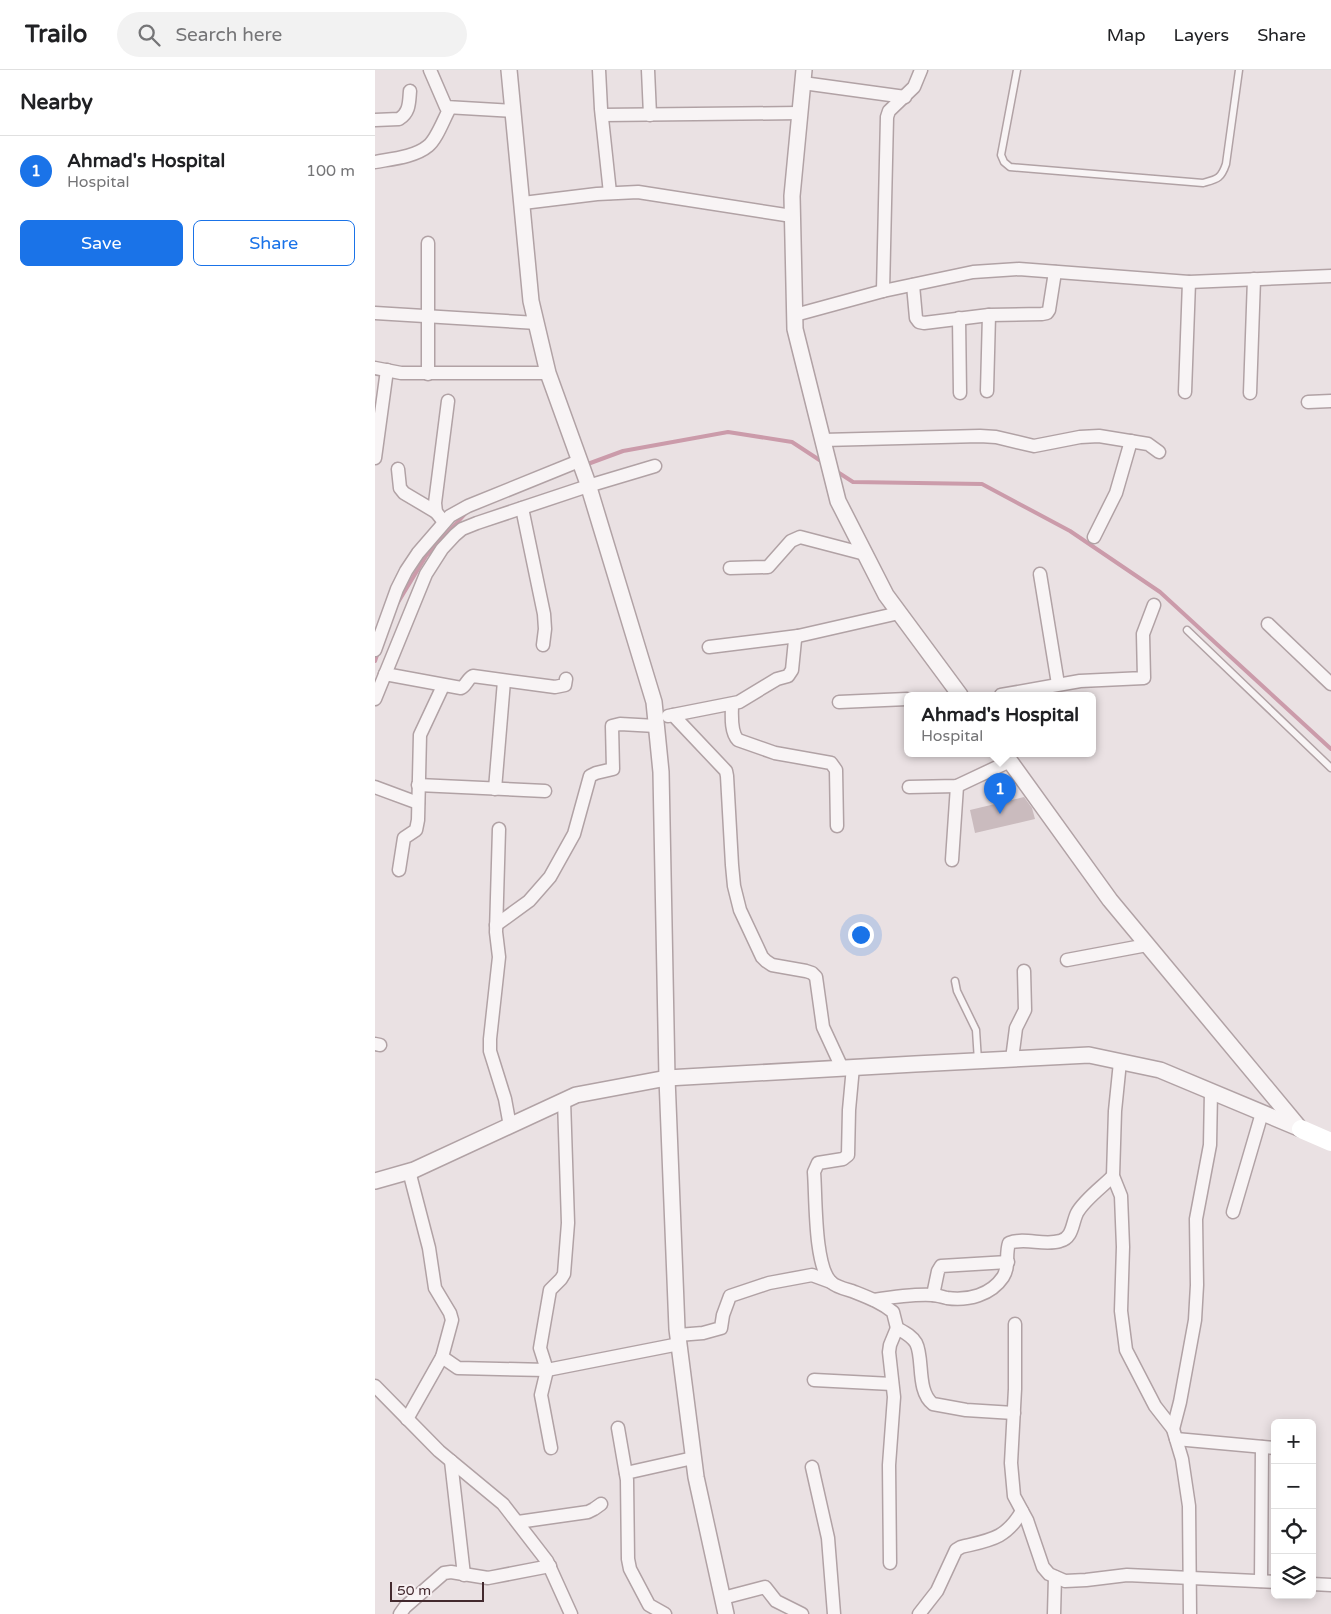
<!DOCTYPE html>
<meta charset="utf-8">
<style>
:root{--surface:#fff;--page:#f2f2f2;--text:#202124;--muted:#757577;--line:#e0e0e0;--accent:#1a73e8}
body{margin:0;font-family:"Varela Round",sans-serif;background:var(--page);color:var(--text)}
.controls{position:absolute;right:15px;bottom:15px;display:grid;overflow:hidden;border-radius:8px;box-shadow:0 2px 12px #0003}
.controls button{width:45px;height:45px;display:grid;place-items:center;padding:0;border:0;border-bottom:1px solid var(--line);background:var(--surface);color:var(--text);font:25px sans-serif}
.scale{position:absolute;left:15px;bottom:12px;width:94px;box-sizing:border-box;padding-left:5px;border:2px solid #43292e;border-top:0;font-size:14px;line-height:18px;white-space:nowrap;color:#43292e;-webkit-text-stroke:4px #f8f1f3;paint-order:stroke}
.you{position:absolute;left:485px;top:864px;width:18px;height:18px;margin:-12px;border:4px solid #fff;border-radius:50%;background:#1a73e8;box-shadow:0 0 0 8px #1a73e833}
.badge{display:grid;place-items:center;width:32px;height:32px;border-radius:50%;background:var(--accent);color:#fff;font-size:16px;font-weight:700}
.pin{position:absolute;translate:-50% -41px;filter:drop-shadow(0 1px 2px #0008)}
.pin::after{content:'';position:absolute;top:26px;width:18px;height:15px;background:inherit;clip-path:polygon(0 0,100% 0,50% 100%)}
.popup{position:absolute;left:529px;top:622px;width:192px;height:65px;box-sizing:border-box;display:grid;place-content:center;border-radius:8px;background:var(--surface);filter:drop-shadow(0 1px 4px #0005);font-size:16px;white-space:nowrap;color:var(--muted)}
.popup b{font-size:19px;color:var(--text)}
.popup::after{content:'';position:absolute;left:50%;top:100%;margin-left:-10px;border:10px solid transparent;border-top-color:var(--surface)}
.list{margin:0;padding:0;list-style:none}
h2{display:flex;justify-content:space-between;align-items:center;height:65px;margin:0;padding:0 20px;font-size:21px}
h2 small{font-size:16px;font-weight:400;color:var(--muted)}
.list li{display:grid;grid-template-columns:32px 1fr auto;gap:15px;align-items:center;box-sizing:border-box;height:70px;padding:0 20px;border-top:1px solid var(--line)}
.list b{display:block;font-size:19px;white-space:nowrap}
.list p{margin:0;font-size:16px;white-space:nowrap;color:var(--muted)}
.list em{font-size:16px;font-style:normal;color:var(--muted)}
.actions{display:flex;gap:10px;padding:15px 20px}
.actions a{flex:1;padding:11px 0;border:1px solid var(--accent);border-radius:8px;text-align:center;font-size:18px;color:var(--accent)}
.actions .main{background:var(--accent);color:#fff}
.icon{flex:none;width:28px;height:28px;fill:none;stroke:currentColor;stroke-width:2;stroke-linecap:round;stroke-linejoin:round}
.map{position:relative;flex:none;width:956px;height:1544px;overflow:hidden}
header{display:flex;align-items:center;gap:30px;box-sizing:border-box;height:70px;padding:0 25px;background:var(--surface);border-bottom:1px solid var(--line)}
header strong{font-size:24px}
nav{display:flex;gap:28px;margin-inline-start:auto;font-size:18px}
.search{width:350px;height:45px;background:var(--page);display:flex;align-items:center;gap:12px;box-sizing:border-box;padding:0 18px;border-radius:28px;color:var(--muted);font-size:19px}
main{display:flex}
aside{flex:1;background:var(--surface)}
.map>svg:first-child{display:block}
</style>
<header>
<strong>Trailo</strong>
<div class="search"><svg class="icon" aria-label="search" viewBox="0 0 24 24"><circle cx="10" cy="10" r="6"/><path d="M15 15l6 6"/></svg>Search here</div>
<nav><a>Map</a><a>Layers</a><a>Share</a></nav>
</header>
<main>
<aside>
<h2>Nearby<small></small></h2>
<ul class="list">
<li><span class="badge">1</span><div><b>Ahmad's Hospital</b><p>Hospital</p></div><em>100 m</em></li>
</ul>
<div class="actions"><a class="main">Save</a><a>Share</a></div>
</aside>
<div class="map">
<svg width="956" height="1544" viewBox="0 0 956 1544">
<rect width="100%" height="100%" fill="#eae1e3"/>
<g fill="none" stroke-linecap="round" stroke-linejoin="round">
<g stroke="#cb9baa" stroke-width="4">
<polyline points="210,395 248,381 353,362 417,372 449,393"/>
<polyline points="461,401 478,412 607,414 695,461 785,522 956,679"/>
<polyline points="22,534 51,486 90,444"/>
<polyline points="0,591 3,582"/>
</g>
</g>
<polygon fill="#cabbbe" points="649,727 657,738 660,749 600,763 595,740"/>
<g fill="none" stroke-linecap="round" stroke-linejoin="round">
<defs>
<g id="service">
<path d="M 642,0 L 626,85 L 629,92 L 635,97 L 828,113 C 842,109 846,109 851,94 L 864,0"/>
<polyline points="812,560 956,698"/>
<polyline points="580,911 582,921 601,960 603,991"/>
</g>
<g id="minor">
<polyline points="55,0 71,37 138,41"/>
<polyline points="224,0 226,39 235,123"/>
<polyline points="273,0 275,45"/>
<polyline points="428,13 530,27"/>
<polyline points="227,45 425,43"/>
<path d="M 0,50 L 24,49 C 35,42 34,32 35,21"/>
<path d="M 0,92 C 16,89 40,87 53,76 C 62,69 69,48 75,38"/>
<polyline points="148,133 222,124 263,122 417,146"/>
<polyline points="53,173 53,304"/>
<polyline points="538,215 541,248 544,252 549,253 614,245 667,244 672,243 674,240 680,202"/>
<polyline points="508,221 512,47 514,41 539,17 546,0"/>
<polyline points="0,243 162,253"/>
<polyline points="420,245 508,221 598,202 644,199 814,212 956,206"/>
<polyline points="584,248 585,323"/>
<polyline points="0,298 26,303 173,303"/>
<polyline points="612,321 614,245"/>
<polyline points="810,322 814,212"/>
<polyline points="875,323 879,209"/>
<polyline points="933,332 956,331"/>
<polyline points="448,370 605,366 621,367 659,376 705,367 724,366 773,374 784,382"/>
<polyline points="0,388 12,300"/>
<polyline points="23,399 25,418 29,423 61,442"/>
<polyline points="147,438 169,544 170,559 168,575"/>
<polyline points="69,452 61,442 60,433 73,331"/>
<polyline points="719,467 741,423 756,371"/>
<polyline points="355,498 393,497 416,471 425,467 490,484"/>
<polyline points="665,504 683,614"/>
<polyline points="893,554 956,614"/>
<polyline points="334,577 423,566"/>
<polyline points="0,580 22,519 31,501 43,483 75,446 93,436 204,391"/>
<path d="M 10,604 L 86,618 C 91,616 92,609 98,606 L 180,617 L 190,615 L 191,609"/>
<polyline points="626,625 705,611 769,608 768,564 779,535"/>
<polyline points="0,629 51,504 67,479 80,465 87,459 102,453 213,416 280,396"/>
<polyline points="464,632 532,629"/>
<path d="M 357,634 C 357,644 355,662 363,670 L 400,683 L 456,693 L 461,700 L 462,756"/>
<polyline points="298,645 351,701 352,706 357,795 359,816 365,840 387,887 391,891 397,895 431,901 437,903 441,907 448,957 467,998"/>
<polyline points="293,646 364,632 402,609 413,606 417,600 420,570 423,566 524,543"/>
<polyline points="43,715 170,721"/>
<polyline points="0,717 43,733"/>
<polyline points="534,717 582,716 635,691"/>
<polyline points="120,719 129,611"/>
<polyline points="124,759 121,862 124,887 115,969 115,981 130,1029 135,1056"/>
<polyline points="577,790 582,716"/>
<polyline points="24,800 29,768 41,760 43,750 45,665 68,616"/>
<polyline points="121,855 154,831 175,807 199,764 215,706 221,703 238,699 237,656 245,654 281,656"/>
<polyline points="692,890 772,875"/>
<polyline points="0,974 5,975"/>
<polyline points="637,989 641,958 650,940 649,901"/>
<polyline points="745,992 740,1041 738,1106 746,1126 748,1177 746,1241 751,1280 780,1336 798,1359 807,1389 814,1436 815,1544"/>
<path d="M 478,997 L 474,1040 L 473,1085 L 468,1089 L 443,1093 L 439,1102 C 441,1125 439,1196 456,1212 C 461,1217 470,1219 477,1221 C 492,1227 506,1232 518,1242 L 522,1258 C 529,1262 537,1266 541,1273 C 549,1288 541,1321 558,1334 L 591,1340 L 639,1343"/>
<polyline points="858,1142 887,1043"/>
<polyline points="558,1225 563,1201 566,1196 633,1192"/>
<path d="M 499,1230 C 518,1227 538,1224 557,1225 C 562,1225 567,1227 572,1228 C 593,1231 616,1225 628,1207 C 635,1196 630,1185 634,1173 C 650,1167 669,1176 685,1171 C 698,1168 697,1153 702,1143 C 709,1130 727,1117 738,1106"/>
<polyline points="640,1254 640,1319 636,1393 639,1426 652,1450 668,1497 674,1504 690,1511 711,1510 752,1505 900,1512"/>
<polyline points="303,1265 328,1263 346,1258 348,1245 355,1226 394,1213 437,1205 456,1212"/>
<polyline points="67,1287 83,1298 172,1300 304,1274"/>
<polyline points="439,1310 517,1314"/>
<polyline points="0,1316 64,1381 128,1434 172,1491 196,1544"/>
<polyline points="32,1349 67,1287 77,1250 75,1243 60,1218 54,1178 34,1101"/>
<polyline points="243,1358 252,1410 253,1489 255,1499 274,1535 290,1544"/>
<polyline points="798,1359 805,1332 820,1250 822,1215 821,1149 835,1075 836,1021"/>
<polyline points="801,1369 900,1378"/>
<polyline points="176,1378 166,1325 172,1300 165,1278 175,1220 186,1209 189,1204 193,1153 189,1030"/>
<polyline points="76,1391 89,1505"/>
<polyline points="437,1397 453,1468 459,1544"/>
<polyline points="251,1403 318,1388"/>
<polyline points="143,1452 213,1442 219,1439 226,1434"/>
<polyline points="515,1493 514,1395 519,1327 514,1282 515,1275 522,1258"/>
<polyline points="886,1511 887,1377"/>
<polyline points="937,1514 956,1515"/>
<polyline points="348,1528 390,1517 401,1531 427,1544"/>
<polyline points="25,1544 30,1537 69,1503 76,1502 113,1508 175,1496"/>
<path d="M 544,1544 L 562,1521 L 581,1480 L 586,1477 C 615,1470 631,1469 647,1441"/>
<polyline points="679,1544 680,1507"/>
</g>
<g id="tertiary">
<polyline points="134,0 156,231 173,303 212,411 279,632 286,702 292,1008 302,1259 321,1407 351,1544"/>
<polyline points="429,0 417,126 420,259 463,431 511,525 585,625"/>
<polyline points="629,683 735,830 923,1056"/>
<polyline points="0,1111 39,1100 201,1025 292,1008 540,994 714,985 785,1000 926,1059"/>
</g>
</defs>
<use href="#service" stroke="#b1a2a5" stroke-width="9"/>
<use href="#minor" stroke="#b1a2a5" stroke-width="15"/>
<use href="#tertiary" stroke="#b1a2a5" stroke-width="18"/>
<use href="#service" stroke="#f8f4f5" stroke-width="6"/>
<use href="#minor" stroke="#f8f4f5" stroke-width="12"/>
<use href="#tertiary" stroke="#f8f4f5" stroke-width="15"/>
<polyline stroke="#fff" stroke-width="18" points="926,1059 956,1072"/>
</g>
</svg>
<div class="controls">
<button>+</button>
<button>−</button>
<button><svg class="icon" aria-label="locate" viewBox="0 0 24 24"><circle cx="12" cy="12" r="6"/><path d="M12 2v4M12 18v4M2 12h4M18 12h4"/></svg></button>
<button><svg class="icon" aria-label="layers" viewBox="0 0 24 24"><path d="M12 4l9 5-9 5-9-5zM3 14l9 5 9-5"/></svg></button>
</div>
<div class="scale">50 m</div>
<div class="you"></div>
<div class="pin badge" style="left:625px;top:744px">1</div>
<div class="popup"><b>Ahmad's Hospital</b>Hospital</div>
</div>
</main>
